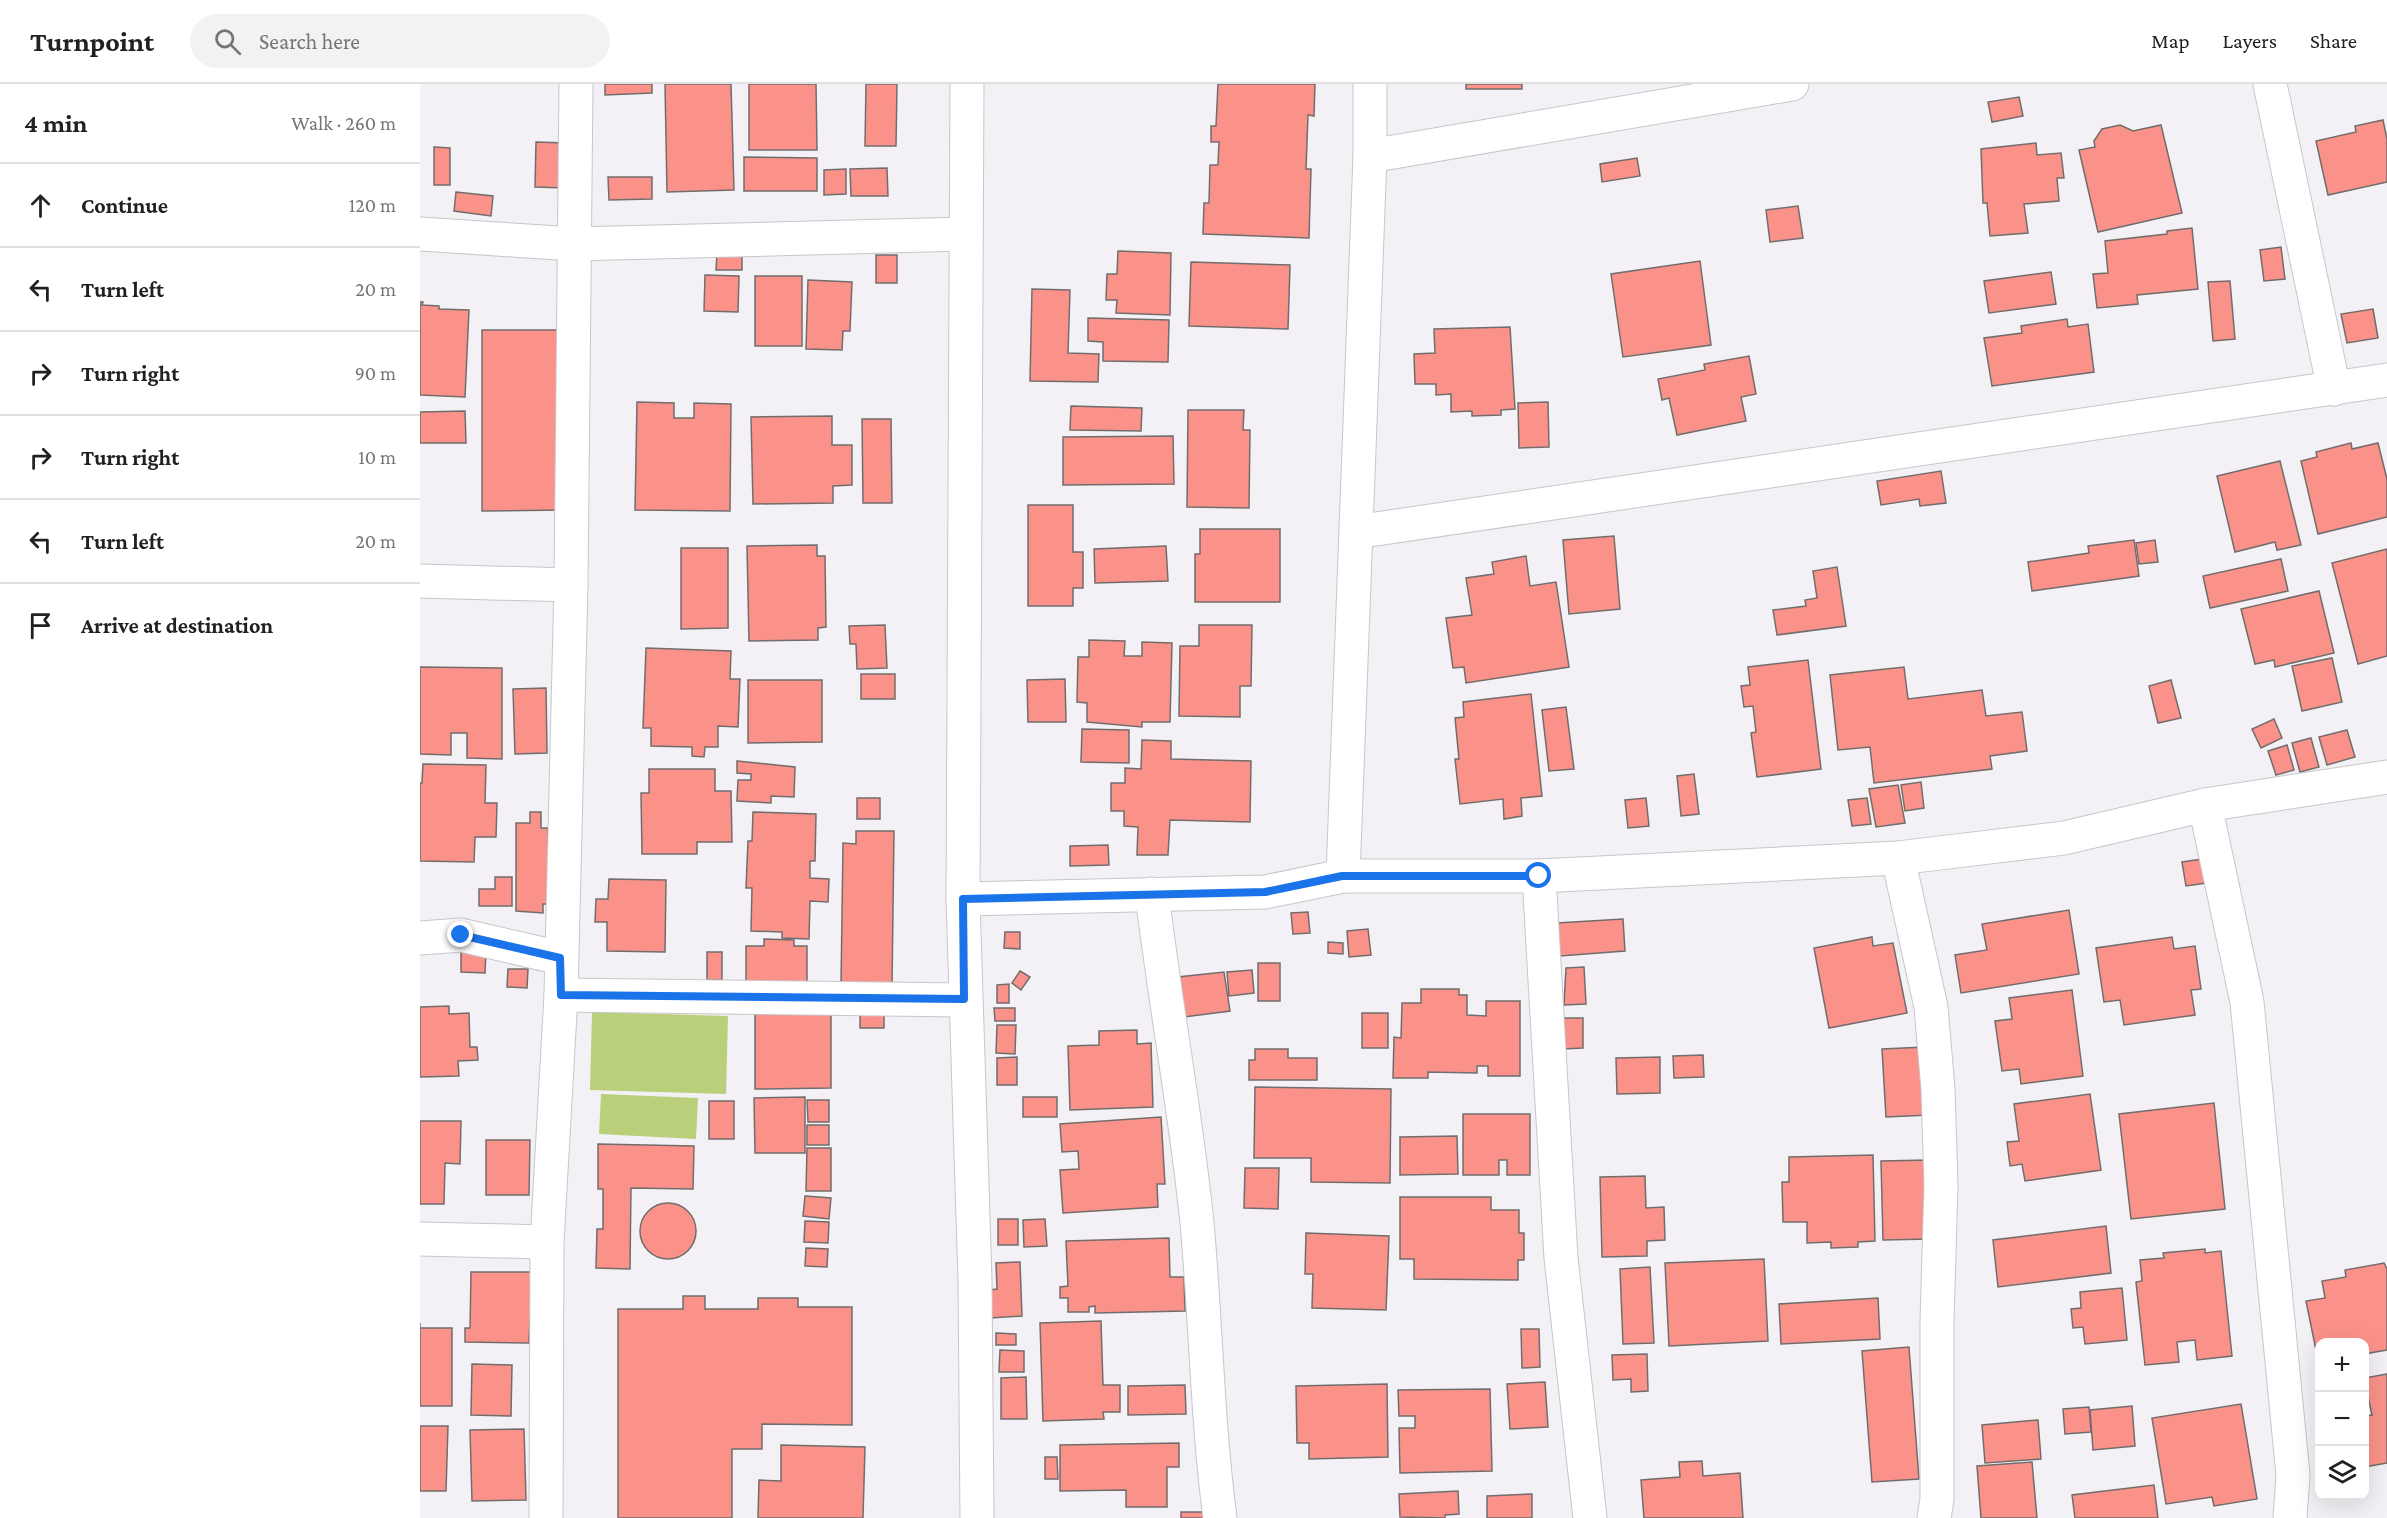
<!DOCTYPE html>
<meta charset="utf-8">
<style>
:root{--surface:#fff;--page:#f2f2f2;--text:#202124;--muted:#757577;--line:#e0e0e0}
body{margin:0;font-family:"Crimson Pro",serif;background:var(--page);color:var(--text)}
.controls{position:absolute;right:18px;bottom:18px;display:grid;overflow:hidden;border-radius:12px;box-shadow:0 6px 24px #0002}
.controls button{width:54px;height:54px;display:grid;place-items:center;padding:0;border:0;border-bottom:2px solid var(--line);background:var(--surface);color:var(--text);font:30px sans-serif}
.stop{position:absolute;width:18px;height:18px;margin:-14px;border:4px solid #1a73e8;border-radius:50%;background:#fff}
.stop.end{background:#1a73e8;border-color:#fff;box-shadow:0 2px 6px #0008}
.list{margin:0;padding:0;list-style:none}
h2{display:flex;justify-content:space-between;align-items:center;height:78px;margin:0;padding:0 24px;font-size:26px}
h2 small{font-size:20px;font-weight:400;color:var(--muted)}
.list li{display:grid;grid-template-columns:39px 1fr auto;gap:18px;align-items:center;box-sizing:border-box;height:84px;padding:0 24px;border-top:2px solid var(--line)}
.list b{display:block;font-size:22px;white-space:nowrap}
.list em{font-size:20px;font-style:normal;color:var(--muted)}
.icon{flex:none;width:33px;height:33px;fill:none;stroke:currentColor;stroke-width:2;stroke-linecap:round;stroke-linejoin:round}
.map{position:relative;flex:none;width:1967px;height:1434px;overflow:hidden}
header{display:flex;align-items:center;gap:36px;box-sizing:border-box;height:84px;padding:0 30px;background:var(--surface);border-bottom:2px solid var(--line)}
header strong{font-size:28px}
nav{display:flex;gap:33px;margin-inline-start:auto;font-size:21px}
.search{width:420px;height:54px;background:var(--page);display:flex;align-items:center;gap:15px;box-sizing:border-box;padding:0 21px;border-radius:33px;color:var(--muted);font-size:22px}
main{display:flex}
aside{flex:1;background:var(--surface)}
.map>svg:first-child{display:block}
</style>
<header>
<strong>Turnpoint</strong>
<div class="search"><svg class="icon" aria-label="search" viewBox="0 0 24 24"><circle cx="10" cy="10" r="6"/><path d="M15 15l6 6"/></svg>Search here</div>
<nav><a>Map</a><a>Layers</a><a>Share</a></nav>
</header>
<main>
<aside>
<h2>4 min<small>Walk · 260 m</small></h2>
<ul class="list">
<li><svg class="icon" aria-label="ahead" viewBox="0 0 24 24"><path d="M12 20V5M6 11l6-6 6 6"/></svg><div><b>Continue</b></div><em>120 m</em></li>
<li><svg class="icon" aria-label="left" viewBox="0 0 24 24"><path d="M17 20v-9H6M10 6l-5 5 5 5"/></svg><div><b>Turn left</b></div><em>20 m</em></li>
<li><svg class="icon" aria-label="right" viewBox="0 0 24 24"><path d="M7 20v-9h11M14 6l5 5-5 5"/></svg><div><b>Turn right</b></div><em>90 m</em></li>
<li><svg class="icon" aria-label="right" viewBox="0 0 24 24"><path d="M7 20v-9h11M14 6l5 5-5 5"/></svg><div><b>Turn right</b></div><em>10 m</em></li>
<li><svg class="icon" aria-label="left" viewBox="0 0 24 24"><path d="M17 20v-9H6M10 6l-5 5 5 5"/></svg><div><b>Turn left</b></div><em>20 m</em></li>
<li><svg class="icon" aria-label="arrive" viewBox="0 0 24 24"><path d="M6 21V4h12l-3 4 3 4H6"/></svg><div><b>Arrive at destination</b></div></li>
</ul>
</aside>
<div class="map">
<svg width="1967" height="1434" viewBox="0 0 1967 1434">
<rect width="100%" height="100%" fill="#f3f1f5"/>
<g fill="#bacf7a">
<polygon points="172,928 308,932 306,1010 170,1006"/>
<polygon points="181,1010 278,1014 276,1055 179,1050"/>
</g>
<g fill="#fb9289" stroke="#726d6d" stroke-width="1.5">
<polygon points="185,0 232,0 232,9 185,11"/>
<polygon points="245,0 311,0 314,106 247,108"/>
<polygon points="329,0 396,0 397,66 329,66"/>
<polygon points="446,0 477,0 476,62 445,62"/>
<polygon points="798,0 895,0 894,32 888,31 886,85 891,85 889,154 783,150 784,119 789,119 790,81 798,81 799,58 791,58 791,42 796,42"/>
<rect x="1046" y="0" width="56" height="5"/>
<polygon points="1599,13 1603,32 1572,38 1568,18"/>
<polygon points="1963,36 1967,55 1967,98 1908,111 1896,57 1936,48 1935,42"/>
<polygon points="1700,41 1713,47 1741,41 1762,129 1678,148 1659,66 1675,63 1674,57 1682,45"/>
<polygon points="116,58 146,59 146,104 115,103"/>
<polygon points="1616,59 1617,71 1641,69 1644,94 1637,94 1639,117 1604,120 1608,149 1570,152 1567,119 1563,119 1561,65"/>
<polygon points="14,63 30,64 30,101 14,101"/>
<polygon points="324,73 397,74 397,107 324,107"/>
<polygon points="1217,74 1220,92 1182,98 1180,80"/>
<polygon points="467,84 468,112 431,112 430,85"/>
<polygon points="426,85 426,110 404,111 404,86"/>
<polygon points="188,93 232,93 232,115 189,116"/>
<polygon points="36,108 73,112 71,132 34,127"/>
<polygon points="1378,122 1383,154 1350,158 1346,126"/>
<polygon points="1772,144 1778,205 1717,211 1718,220 1677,224 1673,190 1688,189 1685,157 1747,150 1747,147"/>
<polygon points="1861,163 1865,195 1844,197 1840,166"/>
<polygon points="698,167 751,169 750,231 696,229 697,216 686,216 687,190 697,190"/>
<polygon points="297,168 322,169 322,186 296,186"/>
<rect x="456" y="171" width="21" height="28"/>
<polygon points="1280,177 1291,261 1203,273 1191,190"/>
<polygon points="771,178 870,181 868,245 769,242"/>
<polygon points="1631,188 1636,220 1569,229 1564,197"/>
<polygon points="285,191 319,192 318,228 284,227"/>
<rect x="335" y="192" width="47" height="70"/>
<polygon points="388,196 432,198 430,247 423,247 422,266 386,265"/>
<polygon points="1810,197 1815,255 1793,257 1788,198"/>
<polygon points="612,205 650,206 648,269 679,270 678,298 610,297"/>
<polygon points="0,218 3,218 2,221 19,222 19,225 49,226 45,313 0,311"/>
<polygon points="1953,225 1958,254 1927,259 1921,230"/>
<polygon points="668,234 749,236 748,278 683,277 683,258 668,257"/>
<polygon points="1647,235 1648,243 1668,240 1674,288 1572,302 1564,254 1602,249 1601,242"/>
<polygon points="1090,243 1095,325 1081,326 1081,331 1052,332 1052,327 1031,328 1031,310 1016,311 1016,300 995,300 994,270 1015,269 1014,245"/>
<polygon points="62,246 142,246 143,426 62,427"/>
<polygon points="1329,272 1336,310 1321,313 1326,337 1257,351 1249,314 1242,316 1238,295 1285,286 1284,280"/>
<polygon points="217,318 254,319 254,334 274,334 274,319 311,320 310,427 215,426"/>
<polygon points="1128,318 1129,363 1099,364 1098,319"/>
<polygon points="651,322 722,324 721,347 650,346"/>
<polygon points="768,326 824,326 823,346 830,346 829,424 767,423"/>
<polygon points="45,327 46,359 0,359 0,328"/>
<polygon points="412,332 412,361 432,361 432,401 413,402 413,419 333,420 331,333"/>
<polygon points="442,335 471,335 472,419 443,419"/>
<polygon points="753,352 754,400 643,401 643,353"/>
<polygon points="1931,359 1932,365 1958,359 1967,395 1967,433 1898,450 1881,377 1897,373 1896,368"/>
<polygon points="1860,377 1881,461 1857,466 1855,458 1815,468 1797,392"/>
<polygon points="1521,387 1526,419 1500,422 1499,415 1461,421 1457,397"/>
<polygon points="608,421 653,421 653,468 663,468 663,504 653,504 653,522 608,522"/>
<polygon points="780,445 860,445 860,518 775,518 775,470 780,470"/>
<polygon points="1194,452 1200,525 1149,530 1143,456"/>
<polygon points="1714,456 1719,492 1612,507 1608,478 1669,469 1668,462"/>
<polygon points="1735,456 1738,478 1719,480 1716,459"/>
<polygon points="397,461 397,472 405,472 406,543 398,544 398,556 329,557 327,462"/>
<polygon points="746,462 748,497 675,499 674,465"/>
<polygon points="261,464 308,464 308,544 261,545"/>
<polygon points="1967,465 1967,572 1938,580 1912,479"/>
<polygon points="1106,472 1110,502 1136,498 1149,583 1046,599 1044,583 1033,584 1026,534 1052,531 1046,494 1074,490 1072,478"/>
<polygon points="1861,475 1868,507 1790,524 1783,492"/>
<polygon points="1417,483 1426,542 1357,551 1353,526 1386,522 1385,516 1397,514 1393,487"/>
<polygon points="1899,507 1914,569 1855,583 1854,576 1835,580 1821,525"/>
<polygon points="465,541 467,584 437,585 436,560 430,560 429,542"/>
<polygon points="779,541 832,541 831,602 820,602 820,633 759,632 760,562 779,562"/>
<polygon points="669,556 705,557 704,572 722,572 722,558 752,559 750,638 722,638 722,643 667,638 667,619 657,618 658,573 669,573"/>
<polygon points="226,564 311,567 310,595 320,595 318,643 298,642 298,663 285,663 284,673 272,672 272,663 231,662 231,644 223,644"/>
<polygon points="1912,574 1922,618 1882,627 1872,582"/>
<polygon points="1388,576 1401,685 1337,693 1331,649 1336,648 1333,622 1324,623 1321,602 1330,601 1328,583"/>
<polygon points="0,583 82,584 82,675 47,674 47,649 31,649 31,671 0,670"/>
<polygon points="1484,583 1488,615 1562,606 1566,632 1602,628 1607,667 1570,672 1572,685 1454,699 1450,663 1418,666 1410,591"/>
<rect x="441" y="590" width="34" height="25"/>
<polygon points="645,595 646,638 608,638 607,596"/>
<polygon points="328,596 402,596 402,658 328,659"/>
<polygon points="1751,596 1761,634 1738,639 1729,602"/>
<polygon points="126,604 127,669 95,670 93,605"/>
<polygon points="1111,610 1122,712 1101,714 1102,732 1084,735 1083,715 1040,720 1035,675 1039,675 1035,634 1044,633 1043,618"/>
<polygon points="1146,623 1154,685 1129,687 1122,626"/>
<polygon points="1854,635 1862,654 1841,664 1832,645"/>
<polygon points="662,645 709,646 709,679 661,678"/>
<polygon points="1927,646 1935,673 1907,681 1899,653"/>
<polygon points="1891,654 1899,683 1880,688 1872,659"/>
<polygon points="722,656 751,657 751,675 831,677 830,738 750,736 748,771 717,771 718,743 704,742 704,727 691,727 691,699 705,699 705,684 721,685"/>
<polygon points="1867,661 1874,686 1856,691 1848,667"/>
<polygon points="317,677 375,683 374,713 351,712 351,719 317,717 318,696 331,696 331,690 317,689"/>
<polygon points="3,680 66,681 65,719 77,719 76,753 55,753 54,778 0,777 0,699 2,699"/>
<polygon points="229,685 295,685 295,707 311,707 312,758 277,758 277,770 222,770 221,709 229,709"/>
<polygon points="1274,690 1279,730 1261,732 1257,692"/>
<polygon points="1501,698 1504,724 1485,727 1481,701"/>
<polygon points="1478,701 1485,739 1456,743 1449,705"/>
<rect x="437" y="714" width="23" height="21"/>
<polygon points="1226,714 1229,742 1208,744 1205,716"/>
<polygon points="1447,714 1451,740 1432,742 1428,716"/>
<polygon points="110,728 121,728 121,744 128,744 128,820 123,820 123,829 96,827 96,739 110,739"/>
<polygon points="333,728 396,730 395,777 390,777 390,794 409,795 408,818 390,817 389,855 362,854 362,848 331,847 332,804 326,804 328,757 332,757"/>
<polygon points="436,747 474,747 472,903 421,902 423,759 436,760"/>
<polygon points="688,761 689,781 650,782 650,762"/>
<polygon points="1782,775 1786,799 1766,802 1762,778"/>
<polygon points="75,793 92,793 92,822 59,822 59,805 75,805"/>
<polygon points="189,795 246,796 245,868 187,867 187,838 175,838 176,815 188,815"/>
<polygon points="1649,826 1659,890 1541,909 1535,871 1567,866 1562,840"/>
<polygon points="888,828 890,849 873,850 871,829"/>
<polygon points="1203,835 1205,867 1140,872 1137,839"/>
<polygon points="948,845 951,871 929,873 927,847"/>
<polygon points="585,848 600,848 600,865 584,864"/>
<polygon points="1452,853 1453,862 1473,859 1487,929 1409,944 1394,864"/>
<polygon points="1752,853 1754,865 1775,862 1781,905 1771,906 1775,931 1704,941 1700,916 1684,918 1676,864"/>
<polygon points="344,855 374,856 374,862 387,862 387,900 326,899 326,862 344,862"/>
<polygon points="908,858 923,859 923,870 908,869"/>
<polygon points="41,866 66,867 65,889 41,888"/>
<rect x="287" y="868" width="15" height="28"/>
<rect x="838" y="879" width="22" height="38"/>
<polygon points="1164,883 1166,920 1144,921 1146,884"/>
<polygon points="88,885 108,885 107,904 87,903"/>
<polygon points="832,886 834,909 809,912 807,888"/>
<polygon points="600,887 610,893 601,906 592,899"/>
<polygon points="804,888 810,927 764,933 758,893"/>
<polygon points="589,900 589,919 577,919 577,901"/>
<polygon points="1001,905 1039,905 1039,911 1047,911 1047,931 1066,932 1066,917 1100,917 1100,992 1068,992 1068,982 1057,982 1057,989 1008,988 1008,994 973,994 974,953 981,954 982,919 1001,919"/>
<polygon points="1652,906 1663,992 1601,1000 1599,985 1582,987 1575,937 1592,935 1589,914"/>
<polygon points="29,922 29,930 49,929 50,963 57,963 58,976 38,977 39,992 0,993 0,923"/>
<polygon points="574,924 595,924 595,937 575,937"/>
<rect x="440" y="925" width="24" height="19"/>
<polygon points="411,929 411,1004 335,1005 335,930"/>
<rect x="942" y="929" width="26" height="35"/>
<polygon points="1142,934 1163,934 1163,964 1142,965"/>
<polygon points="577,941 596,941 595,970 576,969"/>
<polygon points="717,946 717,960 731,959 733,1023 650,1026 648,962 679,961 679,947"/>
<polygon points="1505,963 1509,1031 1466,1033 1462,965"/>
<polygon points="835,965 868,965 868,974 897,974 897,996 829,996 829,976 835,976"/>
<polygon points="1283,971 1284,993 1254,994 1253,972"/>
<polygon points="597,973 597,1001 577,1001 577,974"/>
<polygon points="1240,973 1240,1009 1197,1010 1196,974"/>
<polygon points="835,1003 971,1005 970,1099 891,1098 891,1074 834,1074"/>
<polygon points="1670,1010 1681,1086 1605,1097 1602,1080 1590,1082 1587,1058 1599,1057 1594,1020"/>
<polygon points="385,1013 385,1069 335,1069 334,1014"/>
<rect x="603" y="1013" width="34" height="20"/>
<polygon points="387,1016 409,1016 409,1038 388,1038"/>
<rect x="289" y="1017" width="25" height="38"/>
<polygon points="1794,1019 1805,1125 1711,1135 1699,1030"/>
<polygon points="1043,1030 1110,1030 1110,1091 1087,1091 1087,1076 1079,1076 1079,1091 1043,1091"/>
<polygon points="741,1033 745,1100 737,1100 738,1123 643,1129 640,1086 659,1085 658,1067 642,1068 640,1040"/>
<polygon points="0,1037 41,1037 40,1080 25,1079 24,1120 0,1120"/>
<rect x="387" y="1041" width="22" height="20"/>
<polygon points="1037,1052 1038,1090 980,1091 980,1053"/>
<polygon points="66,1056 110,1056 109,1111 66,1111"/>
<polygon points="178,1060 274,1062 273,1105 211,1104 210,1185 176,1184 177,1145 183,1145 183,1105 178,1105"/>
<polygon points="387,1064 411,1064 411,1107 386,1107"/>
<polygon points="1453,1071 1455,1157 1438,1158 1438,1163 1411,1164 1411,1158 1387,1159 1387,1138 1363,1138 1362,1098 1369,1098 1369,1073"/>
<polygon points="1508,1076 1510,1155 1463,1156 1461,1077"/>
<polygon points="825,1084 859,1084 858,1125 824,1124"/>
<polygon points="1225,1092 1226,1124 1244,1123 1245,1156 1227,1157 1227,1172 1182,1173 1180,1093"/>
<polygon points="385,1112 411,1114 409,1135 383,1132"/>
<polygon points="980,1113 1071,1113 1071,1126 1099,1126 1099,1149 1104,1149 1104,1176 1098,1176 1098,1196 994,1195 994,1175 980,1175"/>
<circle cx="248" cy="1147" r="28"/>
<rect x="578" y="1135" width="20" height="26"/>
<polygon points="625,1135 627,1162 604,1163 603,1136"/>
<polygon points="385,1137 409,1138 408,1159 384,1158"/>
<polygon points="1686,1142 1691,1189 1578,1203 1573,1156"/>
<polygon points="886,1149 969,1152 966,1226 892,1224 893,1190 885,1190"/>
<polygon points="749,1154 750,1193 764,1193 765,1227 675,1229 675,1222 669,1223 669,1228 648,1228 648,1214 640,1214 640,1203 648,1202 646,1157"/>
<polygon points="386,1164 408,1165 407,1183 385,1182"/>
<polygon points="1785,1165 1785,1169 1801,1167 1812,1272 1777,1276 1775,1256 1757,1258 1759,1278 1725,1281 1716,1198 1722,1197 1720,1176 1744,1174 1743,1169"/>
<polygon points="1344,1175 1348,1257 1249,1262 1245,1179"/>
<polygon points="600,1178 602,1232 570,1234 569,1206 577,1205 576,1179"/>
<polygon points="1964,1179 1967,1185 1967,1266 1944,1270 1944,1258 1900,1258 1898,1276 1886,1217 1905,1214 1902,1197 1926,1193 1925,1186"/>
<polygon points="1230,1183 1234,1259 1203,1260 1200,1185"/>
<polygon points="51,1188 114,1188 114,1235 110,1235 109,1259 45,1258 45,1244 50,1244"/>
<polygon points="1702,1204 1707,1256 1665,1260 1663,1243 1653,1244 1651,1225 1661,1224 1660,1208"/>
<polygon points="263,1212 285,1212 285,1225 338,1225 338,1214 378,1214 378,1223 432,1223 432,1341 342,1340 342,1365 312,1365 312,1434 198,1434 198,1225 263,1225"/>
<polygon points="1458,1214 1460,1255 1361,1260 1359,1220"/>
<polygon points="681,1237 683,1301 700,1301 700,1328 683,1328 684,1335 623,1337 620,1239"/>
<polygon points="0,1239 0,1244 32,1244 32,1322 0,1322"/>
<polygon points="1101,1245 1119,1245 1120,1283 1102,1284"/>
<polygon points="576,1249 596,1250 596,1261 576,1261"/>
<polygon points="1489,1263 1499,1395 1452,1398 1442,1267"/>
<polygon points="580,1266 604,1267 604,1288 579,1288"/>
<polygon points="1227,1270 1228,1307 1211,1308 1211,1295 1193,1296 1192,1271"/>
<polygon points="52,1280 92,1281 91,1332 51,1331"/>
<polygon points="1967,1290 1967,1379 1944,1383 1944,1332 1952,1331 1944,1294"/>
<polygon points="606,1293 607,1335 581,1335 581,1294"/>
<polygon points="1125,1298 1128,1343 1090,1345 1087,1300"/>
<polygon points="967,1300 968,1373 889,1375 889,1359 877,1359 876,1302"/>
<polygon points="765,1301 766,1330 708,1331 708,1302"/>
<polygon points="1070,1305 1072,1387 980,1389 979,1344 995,1344 995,1332 979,1332 978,1306"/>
<polygon points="1821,1320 1837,1415 1794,1422 1792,1413 1746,1420 1732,1334"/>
<polygon points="1712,1322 1715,1362 1673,1366 1670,1326"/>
<polygon points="1669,1323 1671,1348 1645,1350 1643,1325"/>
<polygon points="1618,1336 1621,1375 1565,1379 1562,1341"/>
<polygon points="0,1342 28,1342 26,1407 0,1407"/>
<polygon points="104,1345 106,1416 52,1417 50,1346"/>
<polygon points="759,1359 759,1383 747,1383 747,1423 706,1423 706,1406 640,1407 640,1361"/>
<polygon points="361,1361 445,1363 443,1434 338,1434 339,1396 361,1397"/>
<polygon points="625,1373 637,1373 638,1395 625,1395"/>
<polygon points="1282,1377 1283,1392 1320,1389 1323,1434 1224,1434 1221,1396 1260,1393 1259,1378"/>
<polygon points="1612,1378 1617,1434 1561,1434 1557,1382"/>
<polygon points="1734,1401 1738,1434 1655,1434 1652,1411"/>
<polygon points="1038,1407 1039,1430 1025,1431 1025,1434 980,1433 979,1410"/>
<polygon points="1112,1410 1112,1434 1067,1434 1067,1412"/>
<rect x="761" y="1428" width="32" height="6"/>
</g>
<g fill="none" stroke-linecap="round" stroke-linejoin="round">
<defs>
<g id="minor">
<polyline points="547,0 543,815 555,1197 557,1434"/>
<polyline points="1850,0 1914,305"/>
<polyline points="950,72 1372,0"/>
<polyline points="0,150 154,160 546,150"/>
<polyline points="936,448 1967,296"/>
<polyline points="0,497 151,501"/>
<polyline points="1785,721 1827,918 1873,1391 1870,1434"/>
<polyline points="1478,774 1511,923 1518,1005 1521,1101 1517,1238 1517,1415 1514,1434"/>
<polyline points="923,792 950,72 950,0"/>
<polyline points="1119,792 1141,1174 1170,1434"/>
<path d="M 732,810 C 745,920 766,1029 777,1139 C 786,1237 787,1336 800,1434"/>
<polyline points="543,815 845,808 923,792 1119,792 1478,774 1644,754 1785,721 1967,693"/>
<polyline points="0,854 41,851 140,874"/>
<polyline points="141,911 544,916"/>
<polyline points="0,1155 127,1158"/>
<polyline points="126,1434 127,1158 141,911 151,501 156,0"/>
</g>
</defs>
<use href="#minor" stroke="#c8c6ca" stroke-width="35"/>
<use href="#minor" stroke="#fff" stroke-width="33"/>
</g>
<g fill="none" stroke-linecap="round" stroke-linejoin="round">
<polyline stroke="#1a73e8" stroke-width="8" points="41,851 140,874 141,911 544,915 543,815 845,808 922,792 1119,792"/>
</g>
</svg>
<div class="controls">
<button>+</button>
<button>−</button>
<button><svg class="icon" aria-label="layers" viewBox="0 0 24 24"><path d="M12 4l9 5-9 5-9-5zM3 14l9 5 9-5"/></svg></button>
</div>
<div class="stop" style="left:1119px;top:792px"></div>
<div class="stop end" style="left:41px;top:851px"></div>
</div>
</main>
